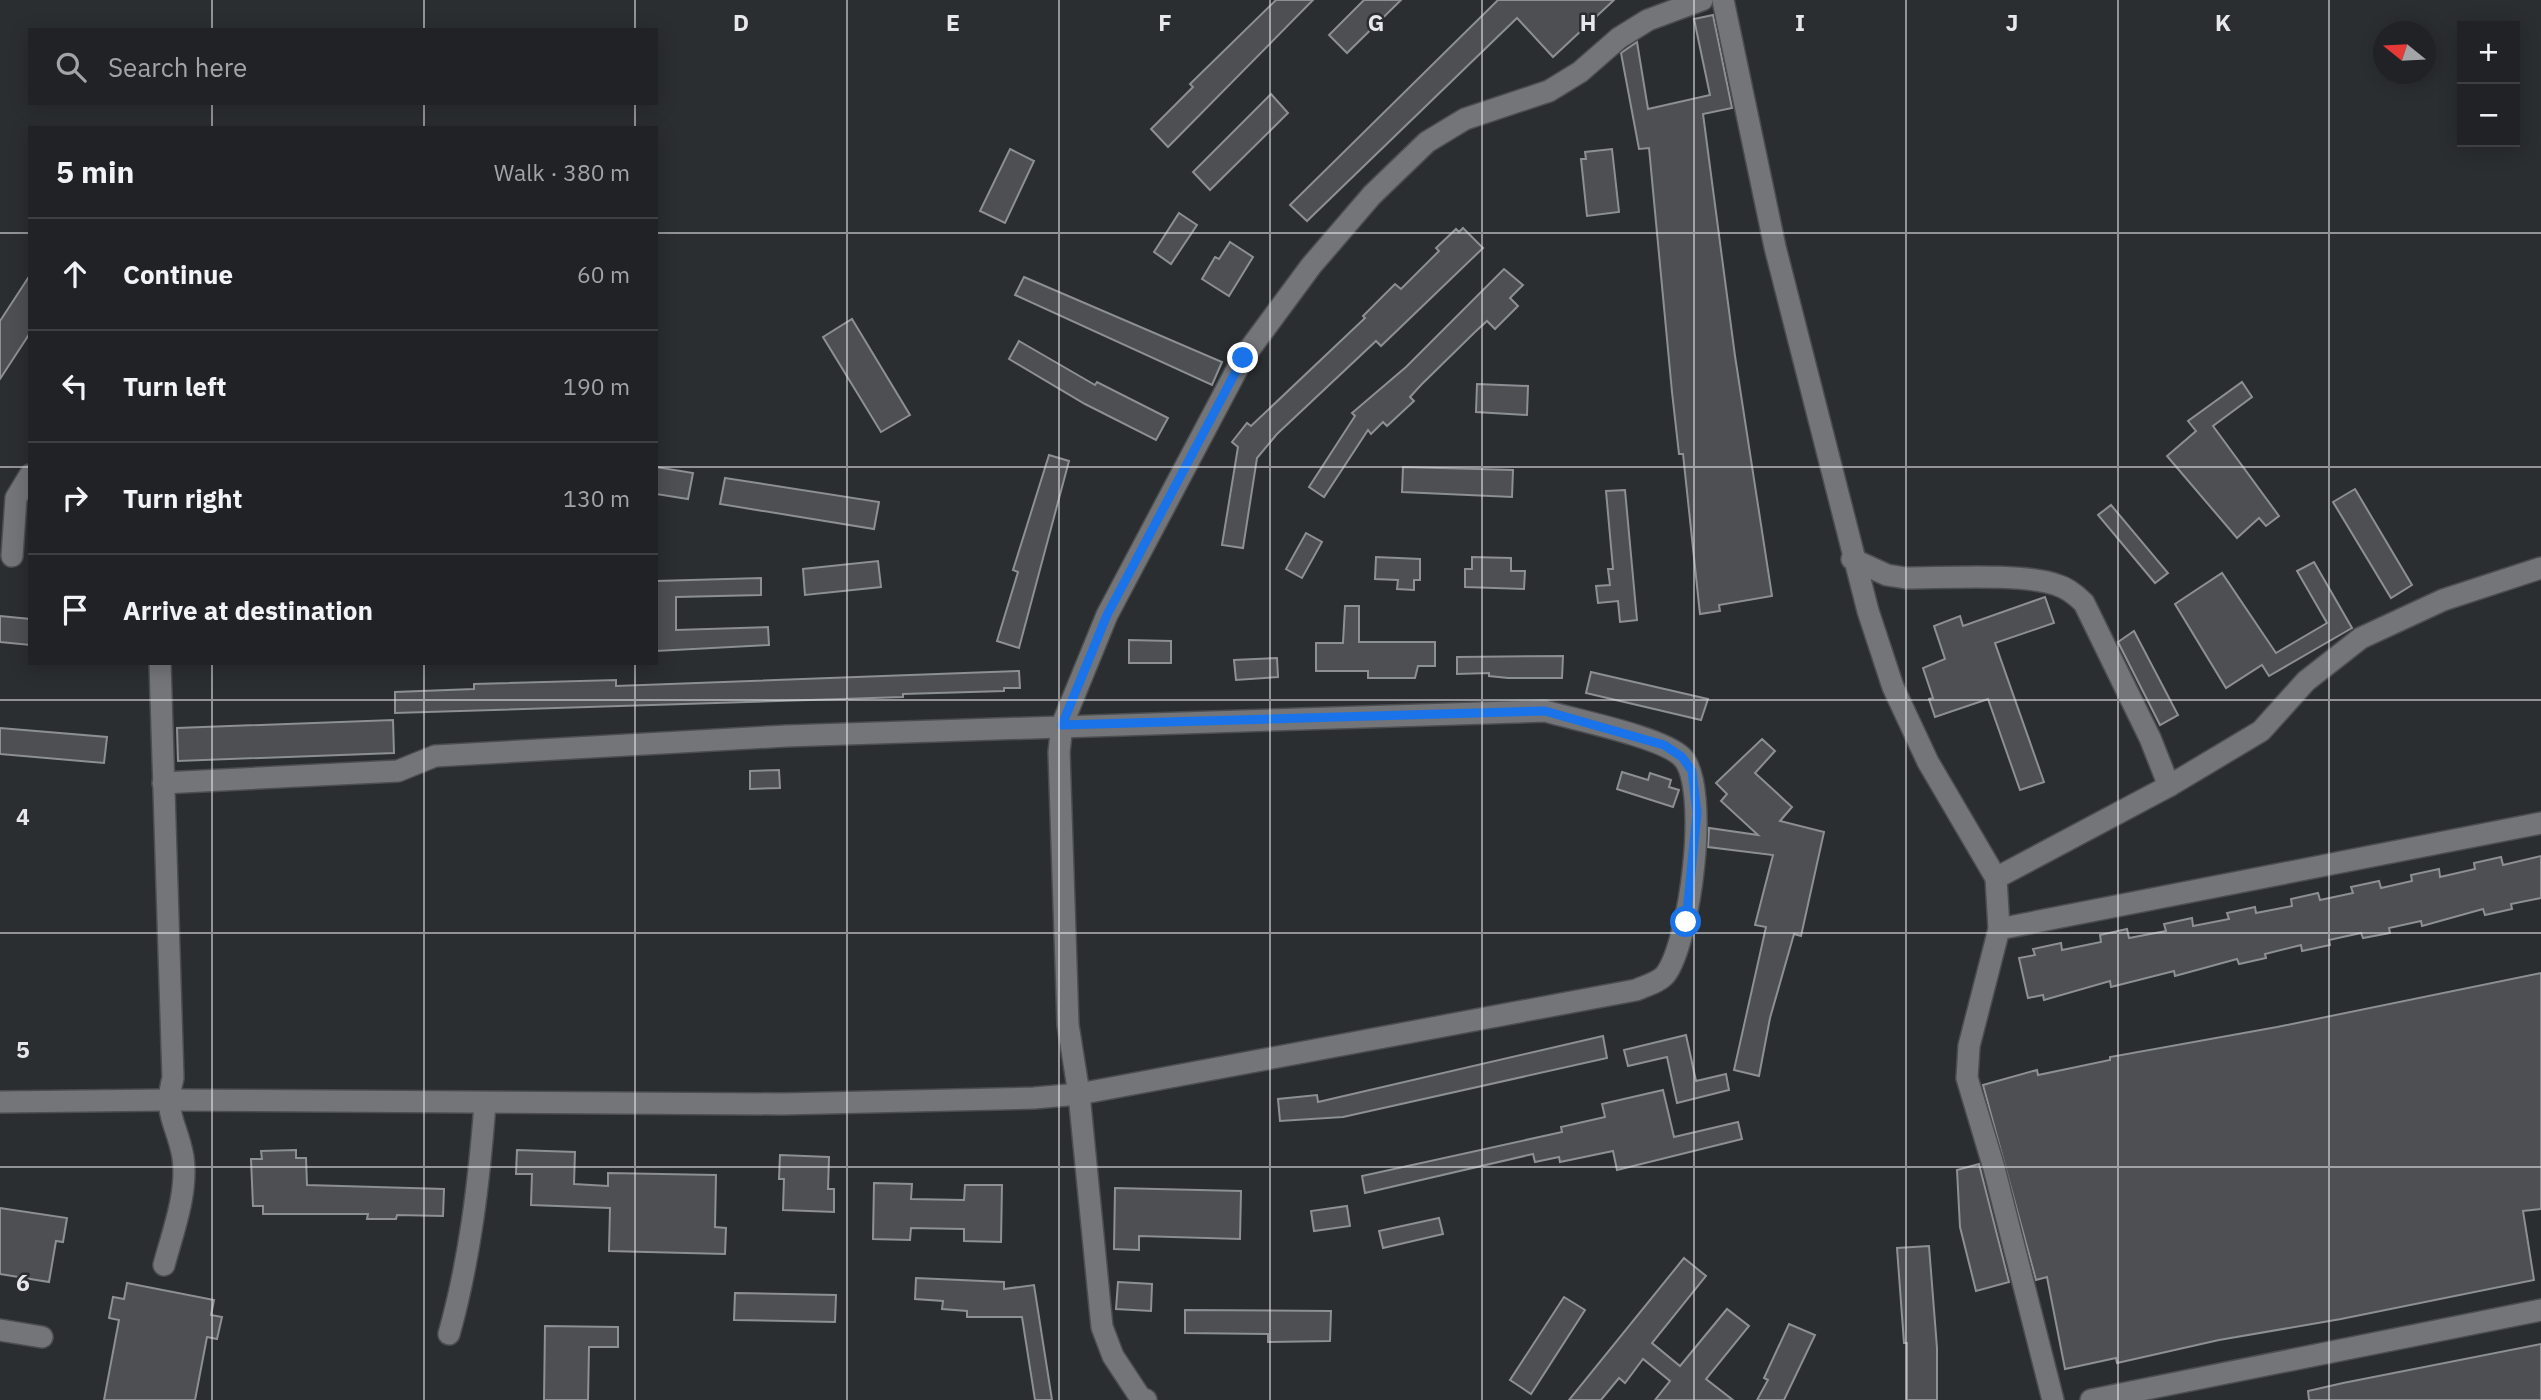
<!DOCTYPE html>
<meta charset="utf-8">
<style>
:root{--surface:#202225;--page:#282a2d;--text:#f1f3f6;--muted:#a2a4a7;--line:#3d3f42}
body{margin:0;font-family:"IBM Plex Sans",sans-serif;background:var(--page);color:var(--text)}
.controls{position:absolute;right:21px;top:21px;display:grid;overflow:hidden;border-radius:0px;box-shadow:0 4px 18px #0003}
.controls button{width:63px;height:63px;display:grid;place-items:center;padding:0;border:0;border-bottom:2px solid var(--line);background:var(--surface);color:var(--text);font:35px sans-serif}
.compass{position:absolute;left:2373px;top:21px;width:63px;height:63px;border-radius:50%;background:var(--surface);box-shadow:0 4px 18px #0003;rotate:288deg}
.stop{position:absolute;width:21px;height:21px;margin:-16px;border:5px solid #1a73e8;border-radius:50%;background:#fff}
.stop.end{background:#1a73e8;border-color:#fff;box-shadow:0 2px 7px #0008}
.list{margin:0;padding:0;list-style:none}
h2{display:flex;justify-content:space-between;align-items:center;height:91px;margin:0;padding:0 28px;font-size:30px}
h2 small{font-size:23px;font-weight:400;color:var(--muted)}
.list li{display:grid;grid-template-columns:46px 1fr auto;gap:21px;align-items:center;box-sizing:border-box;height:112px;padding:0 28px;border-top:2px solid var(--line)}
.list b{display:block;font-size:26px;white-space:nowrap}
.list em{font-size:23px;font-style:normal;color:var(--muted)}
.icon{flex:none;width:38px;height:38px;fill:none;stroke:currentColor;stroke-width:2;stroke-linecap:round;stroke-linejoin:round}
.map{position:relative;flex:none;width:2541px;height:1400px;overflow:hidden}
.search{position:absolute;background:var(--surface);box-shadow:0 4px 18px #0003;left:28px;top:28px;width:630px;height:77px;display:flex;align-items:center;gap:18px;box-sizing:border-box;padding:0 24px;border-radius:0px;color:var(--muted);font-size:26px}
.panel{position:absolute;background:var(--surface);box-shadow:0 4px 18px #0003;left:28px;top:126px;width:630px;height:539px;border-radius:0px}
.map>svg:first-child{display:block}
</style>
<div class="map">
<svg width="2541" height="1400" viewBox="0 0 2541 1400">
<rect width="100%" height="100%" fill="#2b2e31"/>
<g fill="#4d4f53" stroke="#8c8f93" stroke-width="2">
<polygon points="1276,0 1313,0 1168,147 1151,129 1193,87 1190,84"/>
<polygon points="1364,0 1401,0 1347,53 1329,35"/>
<polygon points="1498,0 1614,0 1553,57 1517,18 1307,221 1290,205"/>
<polygon points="1713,15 1732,108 1703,114 1735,356 1772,596 1719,605 1720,611 1700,614 1683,454 1679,454 1672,392 1649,148 1639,149 1621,53 1637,42 1648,109 1710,95 1694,19"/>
<polygon points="1271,94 1288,113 1210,190 1193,172"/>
<polygon points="1010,149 1034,161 1005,223 980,211"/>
<polygon points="1612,149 1619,212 1587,216 1581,159 1586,159 1585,152"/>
<polygon points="1179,213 1197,225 1171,264 1154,252"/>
<polygon points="1463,228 1483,248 1381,346 1376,341 1277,434 1257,458 1243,548 1222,545 1238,447 1232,442 1247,423 1251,426 1365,318 1363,316 1395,284 1401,289 1439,251 1436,248 1456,229 1459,232"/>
<polygon points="1230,242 1253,257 1229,296 1202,279 1215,257 1219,259"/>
<polygon points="1504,269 1523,285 1510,298 1518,306 1495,329 1487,321 1475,332 1421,385 1410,397 1414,401 1387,426 1383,422 1371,434 1368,430 1324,497 1309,487 1355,416 1352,413 1406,367"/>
<polygon points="30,275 30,333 0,379 0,321"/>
<polygon points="1024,277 1222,362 1212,385 1015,295"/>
<polygon points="852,319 910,415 881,432 823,337"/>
<polygon points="1019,341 1095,385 1097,382 1168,418 1156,440 1085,404 1009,359"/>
<polygon points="2242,382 2252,397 2213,426 2279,516 2266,526 2259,518 2237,538 2167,456 2196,431 2188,421"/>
<polygon points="1477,384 1528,386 1527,415 1476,412"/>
<polygon points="1049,455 1069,461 1019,648 997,641 1018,572 1013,570"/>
<polygon points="656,467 693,473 688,499 656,494"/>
<polygon points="1403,467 1513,470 1512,497 1402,492"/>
<polygon points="725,478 879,502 874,529 720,504"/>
<polygon points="2355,489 2412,585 2391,598 2333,502"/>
<polygon points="1625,490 1637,620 1620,622 1618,601 1598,603 1596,586 1610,585 1608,569 1613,569 1606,491"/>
<polygon points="2111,505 2168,573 2155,583 2098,515"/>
<polygon points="1306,533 1322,542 1302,578 1286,569"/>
<polygon points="1376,557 1420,559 1420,580 1414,580 1414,590 1397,589 1398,580 1375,579"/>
<polygon points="1472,557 1511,558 1511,571 1525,571 1524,589 1465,587 1465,569 1472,569"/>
<polygon points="878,561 881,587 805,595 803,569"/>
<polygon points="2314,562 2352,628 2269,676 2262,665 2226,688 2175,604 2222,573 2276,653 2327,623 2297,571"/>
<polygon points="761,578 761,595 676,597 676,630 768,627 769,645 656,651 656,581"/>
<polygon points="2045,597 2054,623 1995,643 2044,782 2020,790 1988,699 1935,717 1929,699 1933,698 1923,668 1945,659 1934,626 1960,616 1963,626"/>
<polygon points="1345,606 1359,606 1359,642 1435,642 1435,666 1418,666 1415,678 1368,678 1368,671 1316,671 1316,643 1343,643"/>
<polygon points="0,616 30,619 30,645 0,642"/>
<polygon points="2134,631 2178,715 2160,725 2118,642"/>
<polygon points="1129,640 1171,641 1171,663 1129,663"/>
<polygon points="1563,656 1562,678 1508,678 1489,676 1489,673 1457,674 1457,657"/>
<polygon points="1277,658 1278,677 1236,680 1234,660"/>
<polygon points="1019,671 1020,688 1004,688 1004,691 903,694 903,697 395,713 395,692 474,689 474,684 616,680 616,686"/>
<polygon points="1591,672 1708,699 1701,720 1586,693"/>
<polygon points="393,720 394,753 178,761 177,728"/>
<polygon points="0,728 107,737 104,763 0,754"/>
<polygon points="1762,739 1775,751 1755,773 1792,807 1780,821 1824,832 1801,936 1794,934 1770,1018 1759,1076 1734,1070 1766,927 1755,925 1773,855 1708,847 1709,828 1758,835 1721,801 1727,794 1716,783"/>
<polygon points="779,770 780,788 750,789 750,771"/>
<polygon points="1622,772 1648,780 1650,773 1671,780 1669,787 1679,790 1673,807 1617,789"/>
<polygon points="2541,856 2541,898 2511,904 2512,909 2485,915 2483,909 2422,926 2421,921 2389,928 2390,933 2363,938 2361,933 2329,940 2330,945 2302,951 2301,945 2265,954 2266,958 2239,964 2237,959 2175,976 2174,971 2111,987 2110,981 2044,1000 2043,995 2028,998 2019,958 2035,955 2033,949 2061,943 2062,950 2101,942 2100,935 2127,929 2129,938 2166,931 2164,924 2192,918 2193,926 2229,919 2227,913 2255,907 2256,913 2292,906 2291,899 2318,893 2320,900 2353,893 2351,887 2379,881 2381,888 2412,881 2411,875 2439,869 2440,877 2475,869 2474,863 2501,857 2503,865"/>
<polygon points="2541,973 2541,1209 2523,1211 2534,1280 2341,1319 2219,1340 2117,1363 2116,1358 2065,1369 2047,1277 2036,1280 1983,1085 2037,1070 2038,1075 2110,1060 2110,1057 2277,1027"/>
<polygon points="1686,1035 1696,1081 1726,1074 1729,1090 1677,1103 1667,1057 1628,1066 1624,1050"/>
<polygon points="1603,1036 1607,1058 1343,1117 1280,1121 1278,1099 1317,1095 1318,1102"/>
<polygon points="1663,1090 1674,1137 1738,1122 1742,1139 1617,1170 1613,1151 1560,1162 1559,1157 1535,1162 1533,1154 1365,1193 1362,1176 1562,1132 1561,1127 1605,1117 1602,1104"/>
<polygon points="296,1150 296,1158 306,1158 307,1185 444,1189 443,1216 397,1215 396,1219 367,1219 368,1214 263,1214 263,1206 253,1206 251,1159 262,1159 261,1151"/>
<polygon points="517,1150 575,1152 574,1184 608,1186 608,1173 716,1175 715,1227 726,1228 725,1254 609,1251 610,1208 531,1205 532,1174 516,1174"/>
<polygon points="780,1155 829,1157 828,1189 834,1189 834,1212 783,1210 784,1179 779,1179"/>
<polygon points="1979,1164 2009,1282 1976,1291 1960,1227 1957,1170"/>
<polygon points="874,1183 912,1184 911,1199 964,1200 965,1185 1002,1185 1001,1242 964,1241 964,1229 911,1228 910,1240 873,1239"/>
<polygon points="1115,1188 1241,1191 1240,1239 1139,1236 1139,1250 1114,1249"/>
<polygon points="1347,1206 1350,1226 1314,1231 1311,1211"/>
<polygon points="0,1208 67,1218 63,1242 56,1241 49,1282 0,1274"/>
<polygon points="1439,1218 1443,1234 1383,1248 1379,1231"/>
<polygon points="1929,1246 1937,1348 1937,1400 1907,1400 1907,1343 1904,1343 1897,1248"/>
<polygon points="1684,1258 1706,1276 1652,1343 1680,1366 1727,1309 1749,1326 1706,1379 1733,1400 1655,1400 1670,1381 1643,1359 1625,1383 1619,1378 1601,1400 1569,1400"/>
<polygon points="916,1278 1004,1282 1004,1289 1034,1285 1052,1400 1035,1400 1022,1317 967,1317 967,1311 942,1309 943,1301 915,1299"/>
<polygon points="1118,1282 1152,1284 1151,1311 1116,1309"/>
<polygon points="127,1283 214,1300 211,1315 222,1317 217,1339 207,1337 195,1400 104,1400 119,1320 109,1318 113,1297 124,1299"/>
<polygon points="735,1293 836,1295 835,1322 734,1320"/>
<polygon points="1564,1297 1585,1310 1531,1394 1510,1380"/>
<polygon points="1185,1310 1331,1311 1330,1341 1268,1342 1268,1334 1185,1333"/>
<polygon points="1789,1324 1815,1335 1784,1400 1757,1400 1768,1380 1764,1378"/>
<polygon points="545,1326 618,1327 618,1347 589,1347 588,1400 544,1400"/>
<polygon points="2541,1344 2541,1400 2309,1400 2308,1391 2343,1383"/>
</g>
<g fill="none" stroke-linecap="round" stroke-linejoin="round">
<defs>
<g id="minor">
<polyline points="1723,0 1775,247 1868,611 1893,687 1928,762 1996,878"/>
<polyline points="12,556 16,498 30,475"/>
<path d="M 1852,559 L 1887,575 L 1906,578 C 1944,578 2024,573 2057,585 C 2068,588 2076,595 2084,603 L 2150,738 L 2169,786"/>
<path d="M 160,663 L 173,1078 C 163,1115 177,1123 183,1157 C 188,1193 173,1231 164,1265"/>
<polyline points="1999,929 2541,823"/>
<path d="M 0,1102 L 167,1100 L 782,1104 L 1034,1098 L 1079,1094 L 1636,990 C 1645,986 1659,982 1665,975 C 1690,944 1711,786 1682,757 C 1662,737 1576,720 1545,711 L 786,736 L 435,756 L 398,771 L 163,783"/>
<polyline points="0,1330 42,1337"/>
<path d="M 449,1334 C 470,1259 479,1182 485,1104"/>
<polyline points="1146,1400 1140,1397 1113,1356 1102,1327 1079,1094 1068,1025 1059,752 1062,725 1107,615 1243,358 1311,266 1372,195 1427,142 1465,119 1549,91 1580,72 1619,38 1648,20 1702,0"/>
<polyline points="2053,1400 1994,1168 1967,1078 1969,1046 1999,929 1996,878 2169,786 2261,731 2306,681 2361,638 2443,600 2541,568"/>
<polyline points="2091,1400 2541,1310"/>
</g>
</defs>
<use href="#minor" stroke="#4b4d4f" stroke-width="24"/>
<use href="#minor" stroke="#737579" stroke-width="21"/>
</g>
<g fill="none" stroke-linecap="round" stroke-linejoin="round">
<polyline stroke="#1a73e8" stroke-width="9" points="1243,358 1107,615 1062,725 1545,711 1664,745 1682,757 1692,771 1697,813 1686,922"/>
</g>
<path fill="none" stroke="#e6e8ea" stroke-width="2" stroke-opacity="0.55" d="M 212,0 L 212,30M 424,0 L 424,30M 635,0 L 635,30M 847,0 L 847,1400M 1059,0 L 1059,1400M 1270,0 L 1270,1400M 1482,0 L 1482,1400M 1694,0 L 1694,1400M 1906,0 L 1906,1400M 2118,0 L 2118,1400M 2329,0 L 2329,1400M 212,103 L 212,128M 424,103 L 424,128M 635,103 L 635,128M 0,233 L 30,233M 656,233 L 2541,233M 0,467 L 30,467M 656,467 L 2541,467M 212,663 L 212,1400M 424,663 L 424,1400M 635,663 L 635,1400M 0,700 L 2541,700M 0,933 L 2541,933M 0,1167 L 2541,1167"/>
<g font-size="23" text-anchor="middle" font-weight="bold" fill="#e6e8ea" stroke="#2b2e31" stroke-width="5" stroke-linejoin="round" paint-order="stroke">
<text x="741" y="31">D</text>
<text x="953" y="31">E</text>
<text x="1165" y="31">F</text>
<text x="1376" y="31">G</text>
<text x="1588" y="31">H</text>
<text x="1800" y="31">I</text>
<text x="2012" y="31">J</text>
<text x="2223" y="31">K</text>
<text x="23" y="825">4</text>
<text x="23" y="1058">5</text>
<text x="23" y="1291">6</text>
</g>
</svg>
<div class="controls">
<button>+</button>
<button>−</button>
</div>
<svg class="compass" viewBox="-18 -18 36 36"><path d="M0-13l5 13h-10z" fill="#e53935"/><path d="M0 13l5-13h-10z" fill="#a2a4a7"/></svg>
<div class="stop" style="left:1686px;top:922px"></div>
<div class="stop end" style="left:1243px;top:358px"></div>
<div class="search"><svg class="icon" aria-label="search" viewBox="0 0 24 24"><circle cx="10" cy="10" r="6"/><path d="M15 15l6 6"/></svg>Search here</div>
<section class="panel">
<h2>5 min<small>Walk · 380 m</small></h2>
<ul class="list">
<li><svg class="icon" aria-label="ahead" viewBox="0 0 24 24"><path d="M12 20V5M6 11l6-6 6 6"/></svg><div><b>Continue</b></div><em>60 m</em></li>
<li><svg class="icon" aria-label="left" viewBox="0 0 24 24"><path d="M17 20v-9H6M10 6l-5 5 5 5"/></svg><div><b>Turn left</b></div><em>190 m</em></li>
<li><svg class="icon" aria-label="right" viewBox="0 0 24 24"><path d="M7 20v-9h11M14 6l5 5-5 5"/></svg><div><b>Turn right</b></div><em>130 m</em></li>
<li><svg class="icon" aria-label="arrive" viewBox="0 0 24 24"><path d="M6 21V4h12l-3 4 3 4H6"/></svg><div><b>Arrive at destination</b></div></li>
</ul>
</section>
</div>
